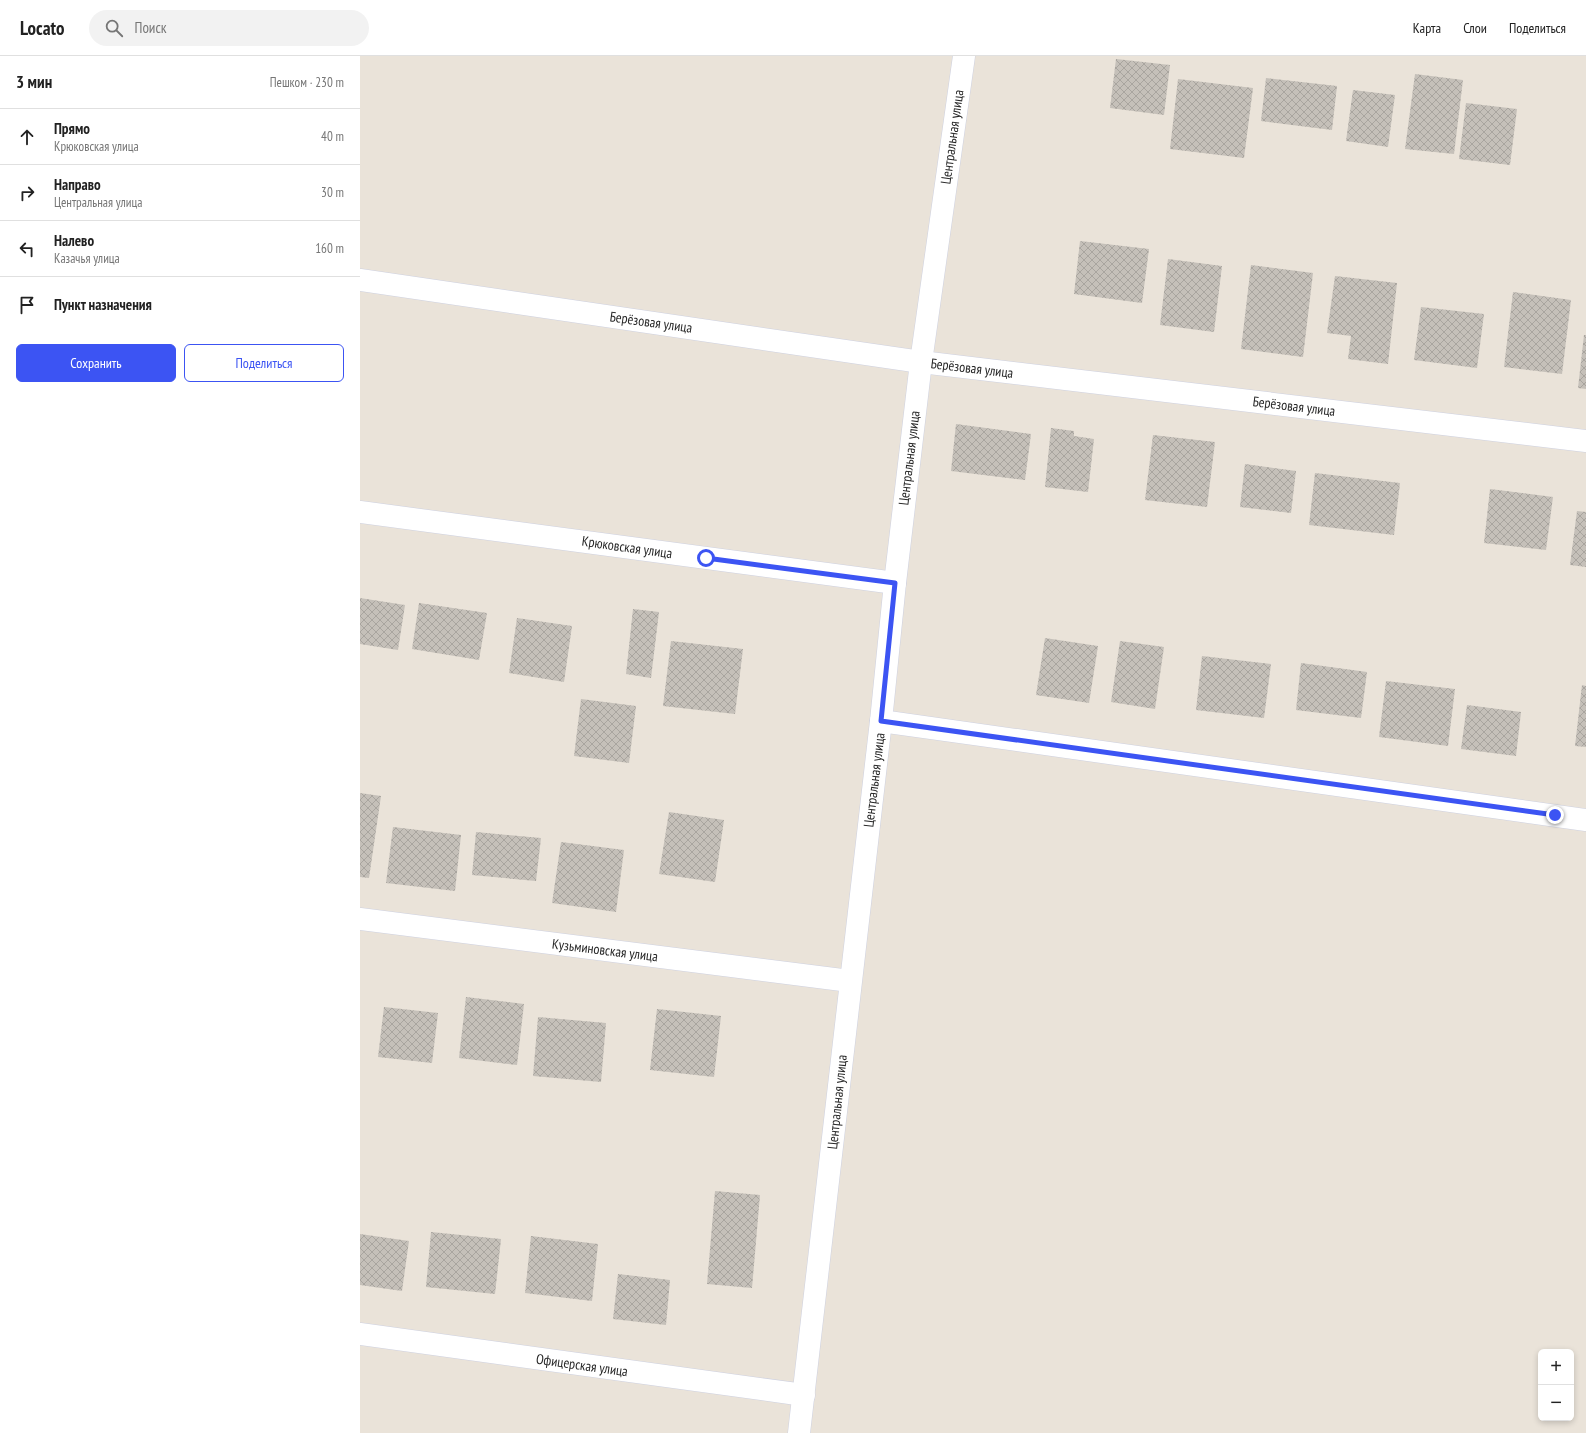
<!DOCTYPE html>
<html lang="ru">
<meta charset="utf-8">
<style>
:root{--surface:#fff;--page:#f2f2f2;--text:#222;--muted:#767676;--line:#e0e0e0;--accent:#3c54f3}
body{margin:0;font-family:"PT Sans Narrow",sans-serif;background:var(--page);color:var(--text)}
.controls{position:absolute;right:12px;bottom:12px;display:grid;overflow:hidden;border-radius:6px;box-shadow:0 2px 6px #0003}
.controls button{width:36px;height:36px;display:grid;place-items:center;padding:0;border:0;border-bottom:1px solid var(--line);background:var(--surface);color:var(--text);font:20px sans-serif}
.stop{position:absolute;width:12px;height:12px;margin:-9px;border:3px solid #3c54f3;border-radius:50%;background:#fff}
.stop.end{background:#3c54f3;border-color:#fff;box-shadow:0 1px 4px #0008}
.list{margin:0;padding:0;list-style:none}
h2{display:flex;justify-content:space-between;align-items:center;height:52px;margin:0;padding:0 16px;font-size:17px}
h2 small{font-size:13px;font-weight:400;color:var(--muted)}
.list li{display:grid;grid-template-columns:26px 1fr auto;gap:12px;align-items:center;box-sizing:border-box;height:56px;padding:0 16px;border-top:1px solid var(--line)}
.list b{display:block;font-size:15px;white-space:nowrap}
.list p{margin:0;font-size:13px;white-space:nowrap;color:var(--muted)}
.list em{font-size:13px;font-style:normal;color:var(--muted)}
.actions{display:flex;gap:8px;padding:12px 16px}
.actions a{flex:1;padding:9px 0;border:1px solid var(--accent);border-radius:6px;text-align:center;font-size:14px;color:var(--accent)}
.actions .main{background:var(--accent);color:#fff}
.icon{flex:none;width:22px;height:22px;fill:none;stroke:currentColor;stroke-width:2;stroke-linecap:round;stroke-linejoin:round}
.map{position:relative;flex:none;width:1226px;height:1377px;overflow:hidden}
header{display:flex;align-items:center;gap:24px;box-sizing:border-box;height:56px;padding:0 20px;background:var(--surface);border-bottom:1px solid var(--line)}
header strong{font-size:19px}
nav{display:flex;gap:22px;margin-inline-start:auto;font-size:14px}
.search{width:280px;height:36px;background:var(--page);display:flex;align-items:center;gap:10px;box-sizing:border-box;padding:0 14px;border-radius:22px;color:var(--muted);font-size:15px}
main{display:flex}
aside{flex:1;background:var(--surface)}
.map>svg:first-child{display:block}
</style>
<header>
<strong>Locato</strong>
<div class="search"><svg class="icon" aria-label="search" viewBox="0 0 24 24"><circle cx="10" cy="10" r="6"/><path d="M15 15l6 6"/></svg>Поиск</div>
<nav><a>Карта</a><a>Слои</a><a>Поделиться</a></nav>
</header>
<main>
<aside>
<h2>3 мин<small>Пешком · 230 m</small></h2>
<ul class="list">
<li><svg class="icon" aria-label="ahead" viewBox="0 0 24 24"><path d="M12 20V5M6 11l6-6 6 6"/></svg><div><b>Прямо</b><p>Крюковская улица</p></div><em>40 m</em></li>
<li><svg class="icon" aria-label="right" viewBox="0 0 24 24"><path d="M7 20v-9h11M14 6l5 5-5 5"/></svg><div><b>Направо</b><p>Центральная улица</p></div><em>30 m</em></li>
<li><svg class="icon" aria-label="left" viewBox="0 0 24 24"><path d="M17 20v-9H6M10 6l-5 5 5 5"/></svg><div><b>Налево</b><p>Казачья улица</p></div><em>160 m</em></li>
<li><svg class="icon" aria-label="arrive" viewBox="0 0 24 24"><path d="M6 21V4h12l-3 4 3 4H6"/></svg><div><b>Пункт назначения</b></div></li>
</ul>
<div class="actions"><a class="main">Сохранить</a><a>Поделиться</a></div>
</aside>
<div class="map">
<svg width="1226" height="1377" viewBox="0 0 1226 1377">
<defs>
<pattern id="building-cross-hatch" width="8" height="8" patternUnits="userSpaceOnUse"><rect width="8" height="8" fill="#c5c0b9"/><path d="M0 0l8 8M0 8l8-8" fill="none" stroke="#a9a59f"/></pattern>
</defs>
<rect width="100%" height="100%" fill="#eae3d9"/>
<g fill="url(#building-cross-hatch)">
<polygon points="756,3 810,9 804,59 750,52"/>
<polygon points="1055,18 1103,24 1094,98 1045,93"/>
<polygon points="906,22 977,30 972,74 901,65"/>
<polygon points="818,23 893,32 884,102 810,93"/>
<polygon points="993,34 1035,39 1028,91 986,85"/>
<polygon points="1106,47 1157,53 1150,109 1099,103"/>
<polygon points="720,185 789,193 782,247 714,238"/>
<polygon points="808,203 862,210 854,276 800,269"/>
<polygon points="891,209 953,217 943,301 881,293"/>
<polygon points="975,220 1037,227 1028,308 988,303 991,280 967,277"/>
<polygon points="1153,236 1211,244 1202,318 1144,311"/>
<polygon points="1061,251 1124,258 1117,312 1054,304"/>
<polygon points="1224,279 1226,279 1226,333 1218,332"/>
<polygon points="596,368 671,378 665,424 591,415"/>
<polygon points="691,372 714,375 714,380 734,383 728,436 685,431"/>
<polygon points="793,379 855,386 847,451 785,444"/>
<polygon points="885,408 936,415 931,457 880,451"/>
<polygon points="955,417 1040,427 1034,479 949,469"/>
<polygon points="1130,433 1193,441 1186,494 1124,487"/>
<polygon points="1217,455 1226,456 1226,511 1210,509"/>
<polygon points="0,542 45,549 38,594 0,588"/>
<polygon points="59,547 127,557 119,604 52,593"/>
<polygon points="273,553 299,556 291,622 266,618"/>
<polygon points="157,562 212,570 204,626 149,617"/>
<polygon points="685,582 738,590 729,647 676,639"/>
<polygon points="311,585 383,593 375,658 303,650"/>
<polygon points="760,585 804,591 795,653 751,646"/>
<polygon points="842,600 911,608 904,662 836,654"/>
<polygon points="941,607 1007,616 1001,662 936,654"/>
<polygon points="1026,625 1095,633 1088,690 1019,681"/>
<polygon points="1222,629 1226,630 1226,691 1215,690"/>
<polygon points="221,643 276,650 269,707 214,700"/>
<polygon points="1107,649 1161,656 1156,700 1101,693"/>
<polygon points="0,737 21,740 9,822 0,821"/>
<polygon points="309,756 364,764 355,826 299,818"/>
<polygon points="33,771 101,779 95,835 26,827"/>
<polygon points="116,776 181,782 176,825 112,819"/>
<polygon points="201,786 264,794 256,856 192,847"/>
<polygon points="106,941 164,948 157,1009 99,1002"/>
<polygon points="24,951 78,957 72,1007 18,1001"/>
<polygon points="297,953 361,960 354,1021 290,1014"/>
<polygon points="178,961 246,967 241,1026 173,1020"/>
<polygon points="355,1135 400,1139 392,1232 347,1228"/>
<polygon points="71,1176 141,1183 135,1238 66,1231"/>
<polygon points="0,1178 49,1185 42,1235 0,1229"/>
<polygon points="171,1180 238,1188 232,1245 165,1237"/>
<polygon points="258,1218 310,1224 306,1269 253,1263"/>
</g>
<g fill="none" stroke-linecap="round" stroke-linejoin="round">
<defs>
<g id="street">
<polyline points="0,224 561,306 1226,385"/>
<polyline points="0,456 535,527"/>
<polyline points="521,665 1226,764"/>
<polyline points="0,863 490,925"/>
<polyline points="0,1278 444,1339"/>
<polyline points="439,1377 521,665 535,527 561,306 604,0"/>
</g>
</defs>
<use href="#street" stroke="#ced1e0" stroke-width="23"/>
<use href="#street" stroke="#fff" stroke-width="22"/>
</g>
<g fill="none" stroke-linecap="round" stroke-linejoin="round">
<polyline stroke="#3c54f3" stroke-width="5" points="346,502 535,527 521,665 1195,759"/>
</g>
<g text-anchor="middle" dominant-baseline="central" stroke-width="4" stroke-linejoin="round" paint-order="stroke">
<g font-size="14" fill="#272727" stroke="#fff">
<text transform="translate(592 81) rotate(-82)">Центральная улица</text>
<text transform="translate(291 266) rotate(8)">Берёзовая улица</text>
<text transform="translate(612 312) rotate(7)">Берёзовая улица</text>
<text transform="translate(934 350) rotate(7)">Берёзовая улица</text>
<text transform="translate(549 402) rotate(-83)">Центральная улица</text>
<text transform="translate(267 491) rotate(8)">Крюковская улица</text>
<text transform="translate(514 724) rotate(-83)">Центральная улица</text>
<text transform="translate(245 894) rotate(7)">Кузьминовская улица</text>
<text transform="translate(477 1046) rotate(-84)">Центральная улица</text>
<text transform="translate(222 1309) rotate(8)">Офицерская улица</text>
</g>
</g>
</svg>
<div class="controls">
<button>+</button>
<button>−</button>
</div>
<div class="stop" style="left:346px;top:502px"></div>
<div class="stop end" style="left:1195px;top:759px"></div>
</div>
</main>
